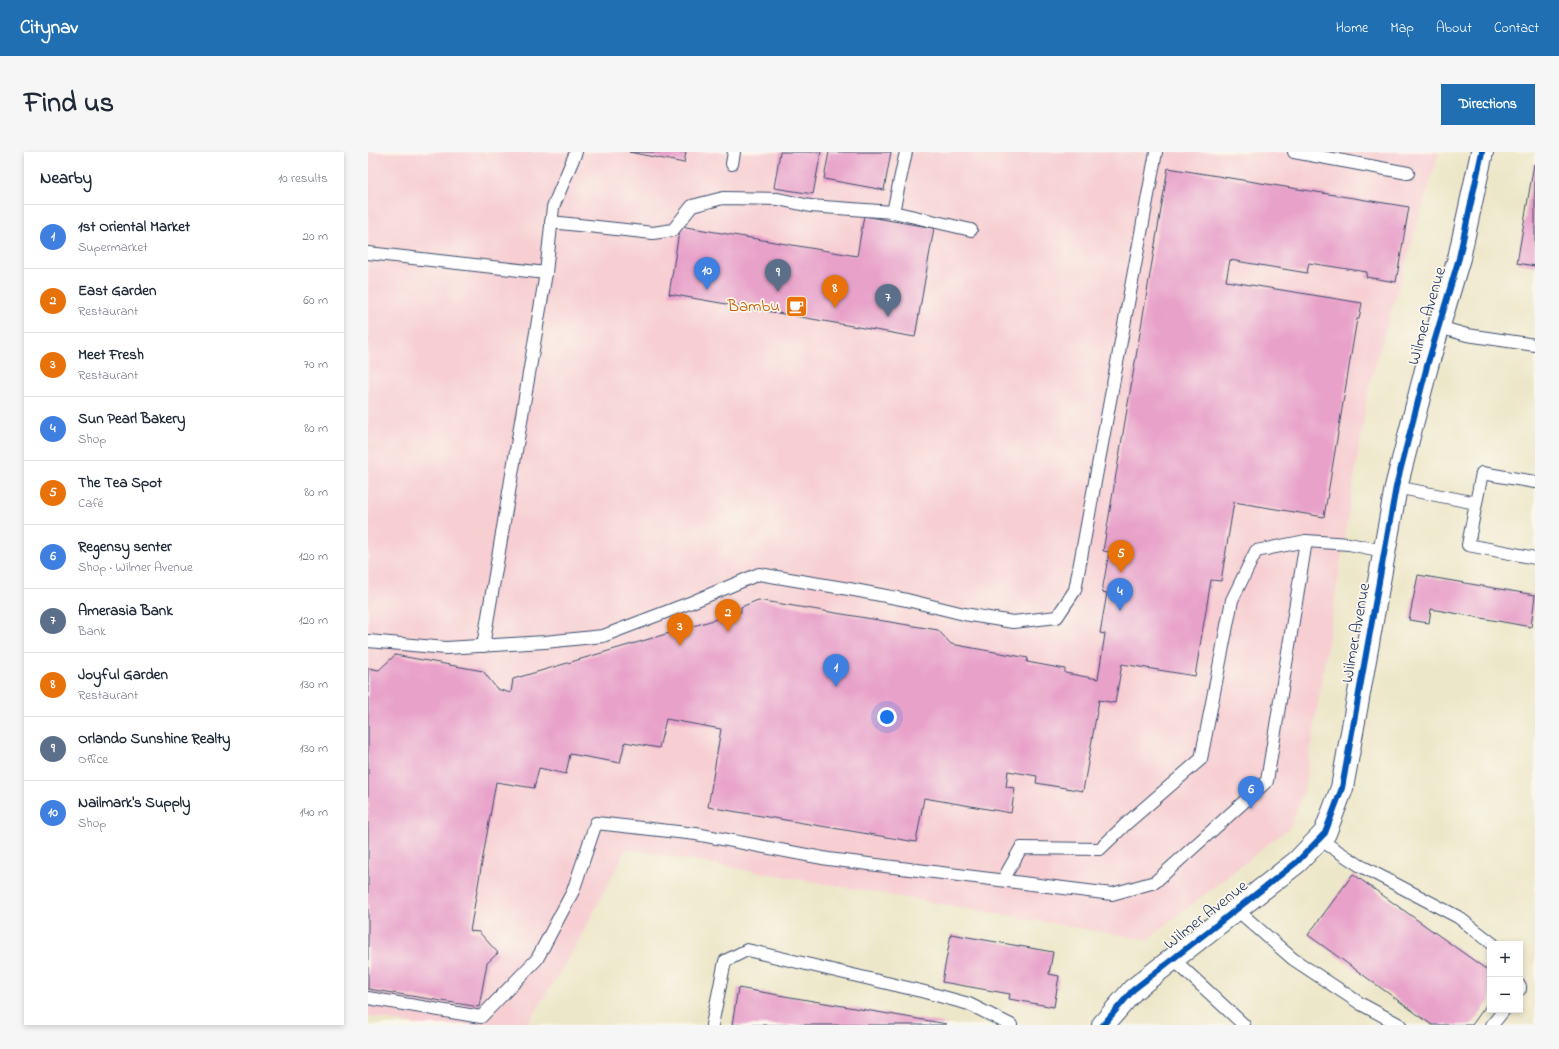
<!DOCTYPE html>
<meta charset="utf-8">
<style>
:root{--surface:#fff;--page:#f6f6f7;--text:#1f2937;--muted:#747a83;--line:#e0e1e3;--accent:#1f6fb2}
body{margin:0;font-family:"Indie Flower",sans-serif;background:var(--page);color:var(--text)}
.controls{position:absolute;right:12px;bottom:12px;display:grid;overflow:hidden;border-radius:0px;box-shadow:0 2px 6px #0003}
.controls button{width:36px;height:36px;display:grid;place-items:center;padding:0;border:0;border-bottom:1px solid var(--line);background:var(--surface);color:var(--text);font:20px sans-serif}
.you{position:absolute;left:519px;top:565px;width:14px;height:14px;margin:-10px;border:3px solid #fff;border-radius:50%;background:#1a73e8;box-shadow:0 0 0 6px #1a73e833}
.badge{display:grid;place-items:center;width:26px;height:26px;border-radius:50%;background:var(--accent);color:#fff;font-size:13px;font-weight:700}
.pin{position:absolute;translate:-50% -33px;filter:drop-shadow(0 1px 2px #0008)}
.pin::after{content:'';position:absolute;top:21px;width:14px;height:12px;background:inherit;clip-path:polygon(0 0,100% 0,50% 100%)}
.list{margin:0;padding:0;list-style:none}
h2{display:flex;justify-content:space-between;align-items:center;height:52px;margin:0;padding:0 16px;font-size:17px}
h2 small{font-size:13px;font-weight:400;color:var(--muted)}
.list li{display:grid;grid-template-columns:26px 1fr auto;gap:12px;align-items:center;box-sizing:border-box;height:64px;padding:0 16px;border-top:1px solid var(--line)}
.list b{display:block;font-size:15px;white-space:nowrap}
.list p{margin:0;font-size:13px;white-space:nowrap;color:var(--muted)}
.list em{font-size:13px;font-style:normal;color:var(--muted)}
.map{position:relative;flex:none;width:1167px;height:873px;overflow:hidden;border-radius:0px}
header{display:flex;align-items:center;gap:24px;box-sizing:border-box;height:56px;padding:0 20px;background:var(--accent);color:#fff}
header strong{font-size:19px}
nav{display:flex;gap:22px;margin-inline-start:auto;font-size:14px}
.intro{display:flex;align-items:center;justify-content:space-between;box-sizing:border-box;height:96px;padding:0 24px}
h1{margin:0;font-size:28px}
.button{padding:10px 18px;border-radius:0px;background:var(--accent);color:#fff;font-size:14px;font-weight:700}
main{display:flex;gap:24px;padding:0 24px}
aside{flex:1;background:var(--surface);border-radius:0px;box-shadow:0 2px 6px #0003}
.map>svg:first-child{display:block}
</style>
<header>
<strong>Citynav</strong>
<nav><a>Home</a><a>Map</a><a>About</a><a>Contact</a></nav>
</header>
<div class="intro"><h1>Find us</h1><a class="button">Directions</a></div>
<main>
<aside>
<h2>Nearby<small>10 results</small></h2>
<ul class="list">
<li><span class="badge" style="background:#3f7fe0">1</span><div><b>1st Oriental Market</b><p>Supermarket</p></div><em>20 m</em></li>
<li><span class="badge" style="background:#e8710a">2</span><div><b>East Garden</b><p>Restaurant</p></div><em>60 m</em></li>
<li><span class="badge" style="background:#e8710a">3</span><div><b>Meet Fresh</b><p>Restaurant</p></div><em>70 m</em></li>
<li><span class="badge" style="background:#3f7fe0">4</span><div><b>Sun Pearl Bakery</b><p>Shop</p></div><em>80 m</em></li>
<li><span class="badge" style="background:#e8710a">5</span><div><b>The Tea Spot</b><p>Café</p></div><em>80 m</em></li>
<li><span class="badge" style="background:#3f7fe0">6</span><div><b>Regensy senter</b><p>Shop · Wilmer Avenue</p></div><em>120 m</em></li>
<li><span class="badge" style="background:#5c6f8a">7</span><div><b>Amerasia Bank</b><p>Bank</p></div><em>120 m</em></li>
<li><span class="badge" style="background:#e8710a">8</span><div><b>Joyful Garden</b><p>Restaurant</p></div><em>130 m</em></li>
<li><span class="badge" style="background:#5c6f8a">9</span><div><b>Orlando Sunshine Realty</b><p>Office</p></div><em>130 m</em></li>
<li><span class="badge" style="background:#3f7fe0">10</span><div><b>Nailmark's Supply</b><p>Shop</p></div><em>140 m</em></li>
</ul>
</aside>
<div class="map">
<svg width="1167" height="873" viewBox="0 0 1167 873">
<rect width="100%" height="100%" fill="#fbf7ec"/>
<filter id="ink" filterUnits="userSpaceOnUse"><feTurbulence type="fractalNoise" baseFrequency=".025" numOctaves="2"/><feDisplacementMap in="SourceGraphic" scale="8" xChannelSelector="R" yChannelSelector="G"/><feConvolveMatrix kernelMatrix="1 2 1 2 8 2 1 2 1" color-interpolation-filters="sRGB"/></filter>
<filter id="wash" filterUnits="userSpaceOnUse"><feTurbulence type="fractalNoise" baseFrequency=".012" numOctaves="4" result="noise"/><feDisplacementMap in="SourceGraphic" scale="16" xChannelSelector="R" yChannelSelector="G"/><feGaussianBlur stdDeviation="0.9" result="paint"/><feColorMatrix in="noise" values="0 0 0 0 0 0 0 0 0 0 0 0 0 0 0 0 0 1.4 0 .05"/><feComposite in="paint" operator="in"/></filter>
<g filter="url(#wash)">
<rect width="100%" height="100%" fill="#ede7c9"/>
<polygon fill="#f7cfd3" points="0,0 1071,0 1001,234 936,639 922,675 779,788 258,697 207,796 159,873 49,873 0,864"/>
<g id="blocks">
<g fill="#e8a2ca">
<polygon points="261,0 318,0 316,11"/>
<polygon points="412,0 453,0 445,42 406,36"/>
<polygon points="461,0 523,0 516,38 456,27"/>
<polygon points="1166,12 1167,12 1167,114 1149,111"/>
<polygon points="800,16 1041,55 1028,130 998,125 999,120 941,111 939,121 862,108 858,129 994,151 991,167 989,167 956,365 866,350 853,429 843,428 827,524 754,512 747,551 731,548 715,639 668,631 669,624 640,619 638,635 647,636 643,661 556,646 548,690 340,655 353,577 298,567 291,596 257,590 252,611 202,602 198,622 171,616 166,636 128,630 102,779 111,780 130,801 119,811 111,855 0,837 0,516 11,518 27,503 115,519 129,537 143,541 145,527 373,460 373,455 390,448 570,478 583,492 660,506 659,510 697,517 697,521 730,527 737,482 732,481 739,441 734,440 741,400 735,399"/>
<polygon points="496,64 566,76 547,185 301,142 312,74 489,104"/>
<polygon points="1050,423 1167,443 1163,475 1063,457 1061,471 1041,468"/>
<polygon points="985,722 1122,820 1122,848 1104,873 1064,873 940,783"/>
<polygon points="583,782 685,800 681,822 691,824 686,855 641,847 642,842 574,830"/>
<polygon points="370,836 579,872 578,873 364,873"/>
</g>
</g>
</g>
<g filter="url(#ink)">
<use href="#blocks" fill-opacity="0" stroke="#3a4b6e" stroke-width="1"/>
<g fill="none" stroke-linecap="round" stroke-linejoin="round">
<defs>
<g id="lane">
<polyline points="926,0 1040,21"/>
<polyline points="364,12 366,0"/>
<polyline points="525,60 538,0"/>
<polyline points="183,70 285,81 305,78 324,54 355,46 410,47 442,54 525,60 603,78"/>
<polyline points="0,101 178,121 185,55 208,0"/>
<polyline points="1071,175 1099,183 1167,193"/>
<polyline points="1028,335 1108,351 1100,393 1167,406"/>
<polyline points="1108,351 1114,321 1167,330"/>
<polyline points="0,489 78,496 177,490 235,484 324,450 391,422 481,437 539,448 596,462 645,470 689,465 707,438 788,0"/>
<polyline points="115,494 178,121"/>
<polyline points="951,687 991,713 1090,765 1125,792"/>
<polyline points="635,728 653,696 732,697 759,671 833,607 864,448 888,399 938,389"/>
<polyline points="868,757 925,807 993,852 1032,873"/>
<polyline points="805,807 876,873"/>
<polyline points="1152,834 1152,837"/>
<polyline points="0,846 113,865 169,807 205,739 228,671 328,682 460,707 744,742 787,730 899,629 938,389 981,392 1016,399"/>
<polyline points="344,873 357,809 379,798 557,840 601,852 643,873"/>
<polyline points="1124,873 1136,858"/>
</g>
<polyline id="street" points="735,873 765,838 929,710 957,681 974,636 1028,335 1059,214 1091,106 1114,0"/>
</defs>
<use href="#lane" stroke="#3a4b6e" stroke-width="14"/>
<use href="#street" stroke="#3a4b6e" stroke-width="24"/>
<use href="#lane" stroke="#fff" stroke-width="12"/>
<use href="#street" stroke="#fff" stroke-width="22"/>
<defs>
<polyline id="cycleway" points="735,873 765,838 929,710 957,681 974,636 1028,335 1059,214 1091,106 1114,0"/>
</defs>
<use href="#cycleway" stroke="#fbf7ec" stroke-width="8"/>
<use href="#cycleway" stroke="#0057b8" stroke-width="6"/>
</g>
</g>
<defs>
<symbol id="cafe-square" viewBox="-11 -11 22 22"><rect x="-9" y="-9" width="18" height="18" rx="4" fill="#e8710a" stroke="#fbf7ec"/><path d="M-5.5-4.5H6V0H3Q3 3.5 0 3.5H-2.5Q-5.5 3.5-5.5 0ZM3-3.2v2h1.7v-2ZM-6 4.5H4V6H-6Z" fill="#fff"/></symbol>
</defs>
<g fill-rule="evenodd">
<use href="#cafe-square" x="416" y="142" width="25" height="25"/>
</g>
<g text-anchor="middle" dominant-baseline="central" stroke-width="3.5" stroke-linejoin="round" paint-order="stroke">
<g font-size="17" fill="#c56008" stroke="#fbf7ec" text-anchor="end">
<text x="412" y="154">Bambu</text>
</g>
<g font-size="17" fill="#1b2f5e" stroke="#fbf7ec">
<text transform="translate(1059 164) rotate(-74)">Wilmer Avenue</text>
<text transform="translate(988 481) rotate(-80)">Wilmer Avenue</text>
<text transform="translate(838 763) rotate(-38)">Wilmer Avenue</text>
</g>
</g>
</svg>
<div class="controls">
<button>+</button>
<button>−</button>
</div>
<div class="you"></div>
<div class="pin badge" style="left:468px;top:535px;background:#3f7fe0">1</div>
<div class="pin badge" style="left:360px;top:480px;background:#e8710a">2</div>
<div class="pin badge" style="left:312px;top:494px;background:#e8710a">3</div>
<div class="pin badge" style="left:752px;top:459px;background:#3f7fe0">4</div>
<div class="pin badge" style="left:753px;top:421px;background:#e8710a">5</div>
<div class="pin badge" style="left:883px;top:657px;background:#3f7fe0">6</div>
<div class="pin badge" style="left:520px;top:165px;background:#5c6f8a">7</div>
<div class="pin badge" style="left:467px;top:156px;background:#e8710a">8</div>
<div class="pin badge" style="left:410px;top:140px;background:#5c6f8a">9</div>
<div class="pin badge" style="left:339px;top:138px;background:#3f7fe0">10</div>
</div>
</main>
